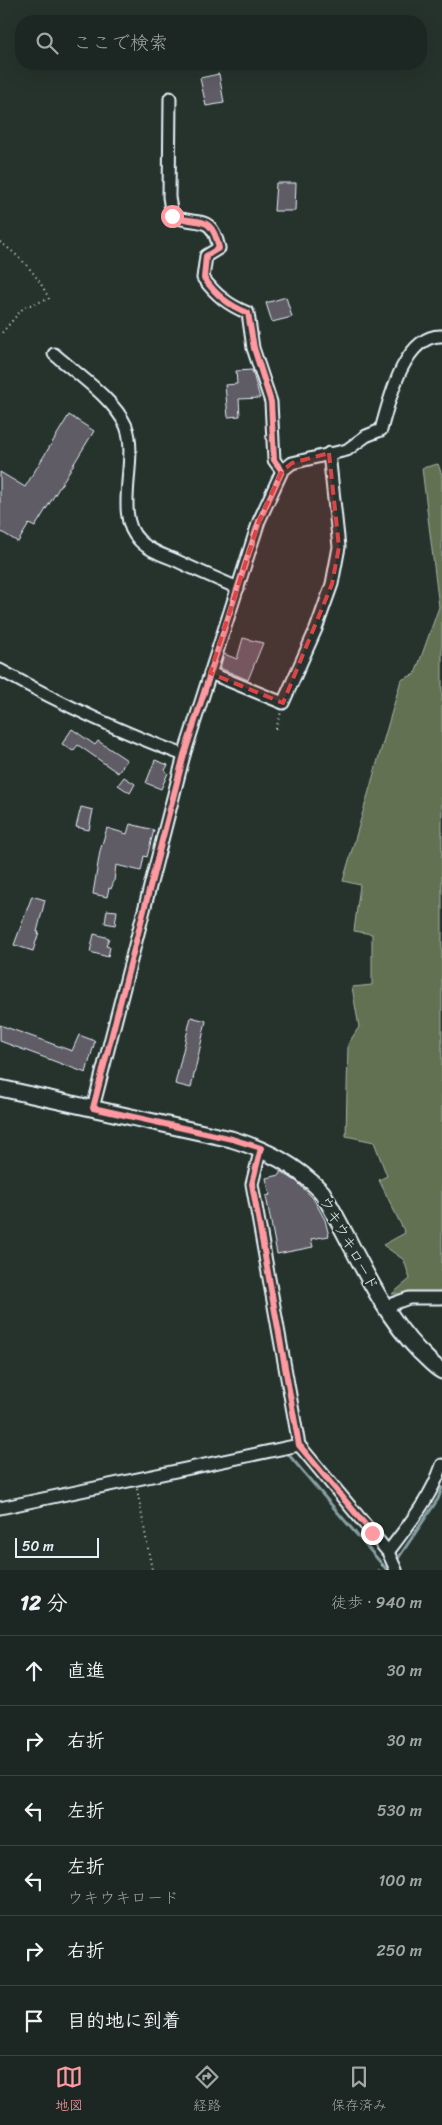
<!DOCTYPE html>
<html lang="ja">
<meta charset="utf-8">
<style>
:root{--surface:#1c2622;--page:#252e2a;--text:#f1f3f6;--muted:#a0a5a5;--line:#3a4340;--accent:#ff9aa2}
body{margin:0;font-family:Sriracha,"Klee One",sans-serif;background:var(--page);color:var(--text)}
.scale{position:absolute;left:15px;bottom:12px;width:84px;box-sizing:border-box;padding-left:5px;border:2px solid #e8f1f8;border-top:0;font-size:14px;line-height:18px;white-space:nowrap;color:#e8f1f8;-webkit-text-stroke:4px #26332d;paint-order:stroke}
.stop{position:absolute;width:15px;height:15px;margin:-11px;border:4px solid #ff9aa2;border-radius:50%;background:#fff}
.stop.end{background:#ff9aa2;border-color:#fff;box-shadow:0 1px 5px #0008}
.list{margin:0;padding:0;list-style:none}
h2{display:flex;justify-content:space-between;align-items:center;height:65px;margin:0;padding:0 20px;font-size:21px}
h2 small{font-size:16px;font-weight:400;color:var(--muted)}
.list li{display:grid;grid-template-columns:32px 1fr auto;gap:15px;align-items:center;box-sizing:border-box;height:70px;padding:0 20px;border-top:1px solid var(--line)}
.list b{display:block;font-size:19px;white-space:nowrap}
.list p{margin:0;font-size:16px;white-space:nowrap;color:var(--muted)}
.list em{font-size:16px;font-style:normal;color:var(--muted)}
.icon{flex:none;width:28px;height:28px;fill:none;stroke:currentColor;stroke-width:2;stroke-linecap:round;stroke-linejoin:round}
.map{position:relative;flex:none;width:442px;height:1570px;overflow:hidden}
.search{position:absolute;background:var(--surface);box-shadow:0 5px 20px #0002;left:15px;right:15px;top:15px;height:55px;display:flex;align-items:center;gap:12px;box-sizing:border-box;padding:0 18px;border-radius:20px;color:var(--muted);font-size:19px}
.sheet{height:485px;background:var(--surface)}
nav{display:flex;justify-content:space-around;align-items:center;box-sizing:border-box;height:70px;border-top:1px solid var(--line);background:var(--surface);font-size:14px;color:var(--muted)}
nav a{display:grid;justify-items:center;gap:2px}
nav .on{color:var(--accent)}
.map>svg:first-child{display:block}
</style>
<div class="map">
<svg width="442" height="1570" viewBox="0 0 442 1570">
<rect width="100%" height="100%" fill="#26332d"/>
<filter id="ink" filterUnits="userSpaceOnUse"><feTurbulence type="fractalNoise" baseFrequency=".02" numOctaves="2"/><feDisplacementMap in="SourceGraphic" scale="10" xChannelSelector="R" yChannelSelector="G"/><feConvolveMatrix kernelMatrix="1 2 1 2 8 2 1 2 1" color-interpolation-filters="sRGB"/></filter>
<g filter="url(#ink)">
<polygon fill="#637153" stroke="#a6b1a6" points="438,464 442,475 442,1293 392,1294 410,1279 404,1260 383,1245 405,1233 379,1180 387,1176 374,1142 346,1136 348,1044 359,1027 352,987 372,985 372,934 354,931 360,885 343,881 401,680 415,674 439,607 422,468"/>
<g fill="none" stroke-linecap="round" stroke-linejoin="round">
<g stroke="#87a0a3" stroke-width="3">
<polyline points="288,1454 387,1570"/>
<polyline points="395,1563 438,1499 442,1488"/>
</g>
</g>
<g fill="#5e5b66" stroke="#e8f1f8">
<polygon points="219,74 224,103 206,106 200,78"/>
<polygon points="276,183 296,183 295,211 274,211"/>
<polygon points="286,297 292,317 272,322 266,303"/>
<polygon points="252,370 260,398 239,399 240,416 228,417 225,385 237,384 236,371"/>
<polygon points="69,415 94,431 35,527 29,524 18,542 0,531 0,472 25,487"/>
<polygon points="243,638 263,643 248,680 220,668 224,654 237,659"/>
<polygon points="72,729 95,745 98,741 127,760 118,773 78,745 73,751 62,744"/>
<polygon points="155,760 168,765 165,770 168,773 161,789 146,783"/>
<polygon points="124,777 135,784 130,793 118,785"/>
<polygon points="81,807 93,810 89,830 76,827"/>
<polygon points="130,824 154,830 147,857 144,856 141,871 116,865 114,881 111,889 109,888 107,897 93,894 100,851 107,828 127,834"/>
<polygon points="32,896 45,900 37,932 39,932 33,951 14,945"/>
<polygon points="107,910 117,911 115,925 105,923"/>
<polygon points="94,934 109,938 106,946 110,947 108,957 90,952"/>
<polygon points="191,1017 206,1021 191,1088 175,1084"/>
<polygon points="0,1025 72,1051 79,1035 95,1041 86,1073 0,1041"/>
<polygon points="280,1171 296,1181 313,1198 325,1220 329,1236 311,1239 313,1247 277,1254 266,1196 270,1195 266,1178 280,1175"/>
</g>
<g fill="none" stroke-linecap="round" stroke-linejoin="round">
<defs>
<g id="minor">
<path d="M 170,98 L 169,197 L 172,216 C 199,227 211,212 219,248 L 206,256 L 203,278 C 216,295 228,305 248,313 L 253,348 L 271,402 L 274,460 L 282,471"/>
<path d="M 54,354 C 76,373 114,399 126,426 C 139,459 113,515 139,540 C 148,550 163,555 175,560 C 196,570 217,579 238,588"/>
<path d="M 0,670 C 60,703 120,732 184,755"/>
<polyline points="210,673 283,703 316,629 332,584 339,547 329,453"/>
<path d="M 93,1108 L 184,755 L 259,521 L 282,471 L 292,463 L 347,450 L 366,436 L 381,430 C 389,401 404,334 442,336"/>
<polyline points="261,1148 252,1184 299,1445 388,1552 396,1570"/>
<polyline points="384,1307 409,1298 442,1298"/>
<polyline points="0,1508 299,1445"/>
<path d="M 388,1552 C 409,1524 431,1498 442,1465"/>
</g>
<path id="tertiary" d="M 0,1088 L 231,1139 C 267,1150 296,1165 322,1192 C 354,1245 376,1306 419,1351 C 427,1358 433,1366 442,1371"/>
</defs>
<use href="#minor" stroke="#e8f1f8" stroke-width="15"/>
<use href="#tertiary" stroke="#e8f1f8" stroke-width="19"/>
<g stroke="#e8f1f8" stroke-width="2" stroke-dasharray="1 4" stroke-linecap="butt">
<path d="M 0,242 C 21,257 38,275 49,299 L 24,307 L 0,335"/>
<polyline points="276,729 281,712"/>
<polyline points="137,1489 152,1570"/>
<polyline points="379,1570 382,1565"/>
</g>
<use href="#minor" stroke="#26332d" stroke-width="11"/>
<use href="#tertiary" stroke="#26332d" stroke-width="15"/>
</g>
</g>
<g fill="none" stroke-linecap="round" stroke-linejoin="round" filter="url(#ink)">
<path stroke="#ff9aa2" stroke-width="6" d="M 172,216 C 199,226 211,212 219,248 L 206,256 L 204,278 C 216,295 228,305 248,313 L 254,348 L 271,402 L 274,460 L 282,471 L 259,521 L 184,755 L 93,1108 L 232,1139 L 261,1148 L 252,1184 L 299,1445 L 372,1533"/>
</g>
<path fill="#d94647" fill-opacity="0.2" stroke="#d94647" stroke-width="4" stroke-dasharray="10 6" stroke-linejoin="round" d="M 329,453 L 339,547 L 332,584 L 283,703 L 210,673 L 259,521 L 282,471 L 292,463 Z"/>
<g text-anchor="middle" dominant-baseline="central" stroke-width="4.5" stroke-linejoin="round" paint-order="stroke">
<g font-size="15" fill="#e8f1f8" stroke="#26332d">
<text transform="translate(349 1243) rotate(61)">ウキウキロード</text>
</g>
</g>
</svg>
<div class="scale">50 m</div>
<div class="stop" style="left:172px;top:216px"></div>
<div class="stop end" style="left:372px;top:1533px"></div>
<div class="search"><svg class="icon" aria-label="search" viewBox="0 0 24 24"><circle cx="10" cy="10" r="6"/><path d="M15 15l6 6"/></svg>ここで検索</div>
</div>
<section class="sheet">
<h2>12 分<small>徒歩 · 940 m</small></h2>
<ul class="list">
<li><svg class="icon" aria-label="ahead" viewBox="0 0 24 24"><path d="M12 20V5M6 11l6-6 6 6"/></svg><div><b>直進</b></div><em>30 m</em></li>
<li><svg class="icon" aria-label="right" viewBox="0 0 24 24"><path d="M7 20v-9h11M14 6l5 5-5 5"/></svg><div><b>右折</b></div><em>30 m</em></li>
<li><svg class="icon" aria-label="left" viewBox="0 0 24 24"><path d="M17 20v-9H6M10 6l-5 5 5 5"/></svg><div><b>左折</b></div><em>530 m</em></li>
<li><svg class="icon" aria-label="left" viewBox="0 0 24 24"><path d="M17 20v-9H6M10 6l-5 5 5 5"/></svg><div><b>左折</b><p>ウキウキロード</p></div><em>100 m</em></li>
<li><svg class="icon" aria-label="right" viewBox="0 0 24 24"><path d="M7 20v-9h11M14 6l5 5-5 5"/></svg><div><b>右折</b></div><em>250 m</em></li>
<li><svg class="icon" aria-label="arrive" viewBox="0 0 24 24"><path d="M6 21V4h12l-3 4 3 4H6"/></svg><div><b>目的地に到着</b></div></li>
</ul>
</section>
<nav>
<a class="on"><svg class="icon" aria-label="map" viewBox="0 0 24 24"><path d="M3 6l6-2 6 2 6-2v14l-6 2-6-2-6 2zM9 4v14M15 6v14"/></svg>地図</a>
<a><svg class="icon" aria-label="directions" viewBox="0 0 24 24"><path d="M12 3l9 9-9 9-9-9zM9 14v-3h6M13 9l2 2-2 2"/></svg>経路</a>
<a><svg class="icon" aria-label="saved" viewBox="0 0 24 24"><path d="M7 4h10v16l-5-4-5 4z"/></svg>保存済み</a>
</nav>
